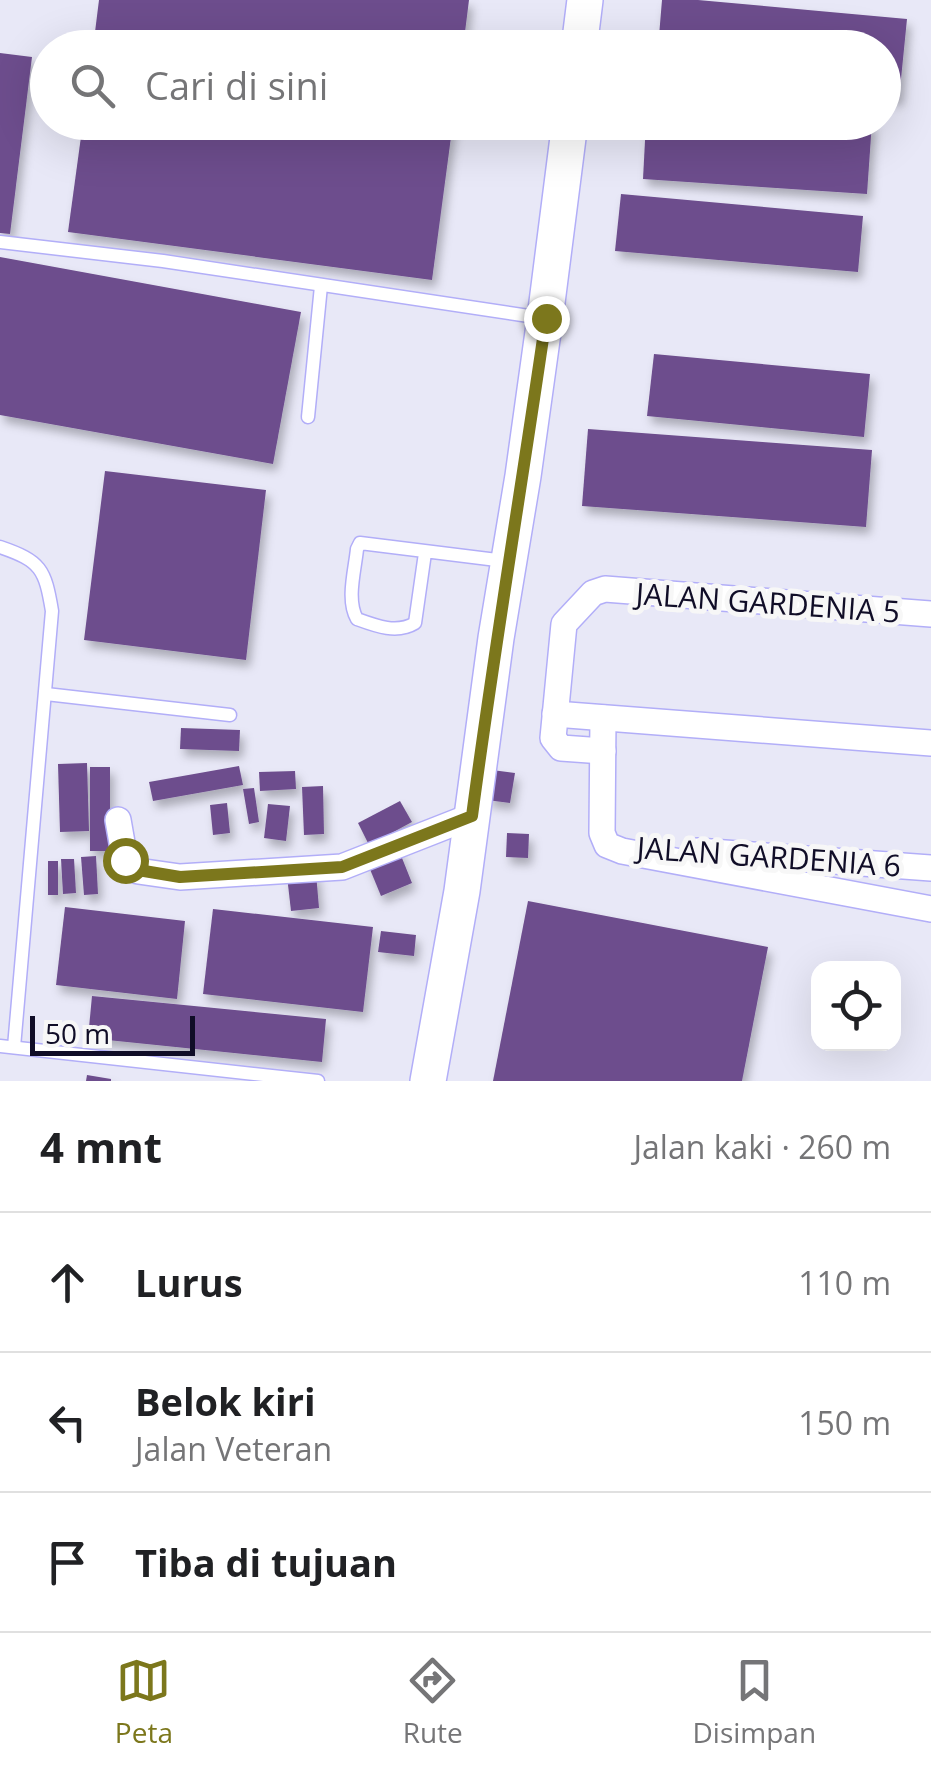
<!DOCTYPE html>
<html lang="id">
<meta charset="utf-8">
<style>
:root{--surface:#fff;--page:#f2f2f2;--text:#202124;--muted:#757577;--line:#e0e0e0;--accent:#7c771c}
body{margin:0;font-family:"Open Sans",sans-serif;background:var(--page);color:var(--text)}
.controls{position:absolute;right:30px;bottom:30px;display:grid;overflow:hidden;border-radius:20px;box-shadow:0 10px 40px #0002}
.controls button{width:90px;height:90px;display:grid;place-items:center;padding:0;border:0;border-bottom:2px solid var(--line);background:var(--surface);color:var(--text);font:50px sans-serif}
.scale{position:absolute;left:30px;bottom:25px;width:165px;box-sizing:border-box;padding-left:10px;border:5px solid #100d27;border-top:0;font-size:28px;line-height:35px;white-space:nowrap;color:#100d27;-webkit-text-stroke:8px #f7f7f7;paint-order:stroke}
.stop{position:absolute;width:30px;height:30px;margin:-22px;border:8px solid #7c771c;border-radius:50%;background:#fff}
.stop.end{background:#7c771c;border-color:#fff;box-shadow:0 2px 10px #0008}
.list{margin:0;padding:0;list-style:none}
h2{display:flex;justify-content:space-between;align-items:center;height:130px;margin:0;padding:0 40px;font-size:42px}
h2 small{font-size:32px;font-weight:400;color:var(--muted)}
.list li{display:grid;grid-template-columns:65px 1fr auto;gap:30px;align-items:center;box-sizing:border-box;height:140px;padding:0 40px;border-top:2px solid var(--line)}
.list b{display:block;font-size:38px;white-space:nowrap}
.list p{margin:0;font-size:32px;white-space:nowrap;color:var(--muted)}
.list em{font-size:32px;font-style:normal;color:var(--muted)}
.icon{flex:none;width:55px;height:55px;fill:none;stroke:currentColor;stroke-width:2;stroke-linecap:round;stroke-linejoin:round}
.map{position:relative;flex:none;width:931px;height:1081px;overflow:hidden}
.search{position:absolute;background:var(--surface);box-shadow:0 10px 40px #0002;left:30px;right:30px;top:30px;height:110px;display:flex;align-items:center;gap:25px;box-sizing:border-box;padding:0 35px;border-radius:55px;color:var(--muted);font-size:38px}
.sheet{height:550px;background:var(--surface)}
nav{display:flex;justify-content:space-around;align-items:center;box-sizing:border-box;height:140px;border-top:2px solid var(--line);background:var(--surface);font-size:28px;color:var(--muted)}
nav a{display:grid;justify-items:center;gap:5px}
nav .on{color:var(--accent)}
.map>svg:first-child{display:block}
</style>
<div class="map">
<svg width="931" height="1081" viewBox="0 0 931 1081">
<defs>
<filter id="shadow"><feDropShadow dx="4" dy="7" stdDeviation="5" flood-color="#0004"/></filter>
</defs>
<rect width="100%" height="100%" fill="#e8e8f7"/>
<g fill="#6d4d8d" filter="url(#shadow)">
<polygon points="99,0 469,0 463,48 93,48"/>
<polygon points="662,0 698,0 907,19 899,99 884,97 884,48 658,48"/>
<polygon points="0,53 32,57 10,234 0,233"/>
<polygon points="83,122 453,122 432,280 68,232"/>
<polygon points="646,122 872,122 867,194 643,179"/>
<polygon points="621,194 863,216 858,272 615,251"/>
<polygon points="0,257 301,312 273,464 0,415"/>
<polygon points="654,354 870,374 864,437 647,416"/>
<polygon points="588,429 872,450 866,527 582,506"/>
<polygon points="105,471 266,490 246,660 84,640"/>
<polygon points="181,728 240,730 239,751 180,749"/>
<polygon points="87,763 89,831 60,832 58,764"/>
<polygon points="239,766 243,785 153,801 149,782"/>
<rect x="90" y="767" width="20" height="84"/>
<polygon points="492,770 515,773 510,803 487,800"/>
<polygon points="295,771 296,789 260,791 259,772"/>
<polygon points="323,786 324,834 304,835 302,787"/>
<polygon points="254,788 259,822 249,824 243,789"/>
<polygon points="400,801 412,822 369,845 358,823"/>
<polygon points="227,803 230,833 213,835 210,805"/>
<polygon points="268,804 290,806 286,841 264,838"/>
<polygon points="507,833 529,834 528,858 506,857"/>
<polygon points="398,848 412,883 381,896 367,862"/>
<polygon points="96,856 98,894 84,895 81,857"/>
<polygon points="61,859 74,859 76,893 63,894"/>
<rect x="48" y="861" width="10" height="34"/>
<polygon points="316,873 319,908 291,911 287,876"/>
<polygon points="528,901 768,947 742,1081 493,1081"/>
<polygon points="65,907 185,921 177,999 56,985"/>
<polygon points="213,909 373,927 363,1012 203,994"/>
<polygon points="381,931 416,935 414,956 378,952"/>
<polygon points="92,996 326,1019 322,1062 88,1038"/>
<polygon points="87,1075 111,1079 111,1081 86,1081"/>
</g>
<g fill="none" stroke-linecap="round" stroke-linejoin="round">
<defs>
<g id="service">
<polyline points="0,242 163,261 542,318"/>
<polyline points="308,417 321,286"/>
<path d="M 0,547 C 41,561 45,569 52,611 L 14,1047"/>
<path d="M 425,553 L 415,623 C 397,634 376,626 357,619 C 346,600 355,570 357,549 L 360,543 L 505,561"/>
<polyline points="46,694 230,715"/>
<polyline points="0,1046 318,1081"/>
</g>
<g id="minor">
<polyline points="555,714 931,743"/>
<polyline points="603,718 602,833 607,845 622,851 931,909"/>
<polyline points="603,751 561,748 553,738 564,624 593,593 605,589 931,614"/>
<polyline points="118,820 125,860 138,871 180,877 342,867 472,816"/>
<polyline points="697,851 931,868"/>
</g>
<g id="secondary">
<polyline points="579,48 585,0"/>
<polyline points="428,1081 462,891 496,638 523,476 545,318 570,122"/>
</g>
</defs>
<use href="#service" stroke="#b2aef8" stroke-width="15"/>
<use href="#minor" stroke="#b2aef8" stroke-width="28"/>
<use href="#secondary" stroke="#b2aef8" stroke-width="38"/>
<use href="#service" stroke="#fff" stroke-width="12"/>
<use href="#minor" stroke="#fff" stroke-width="25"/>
<use href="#secondary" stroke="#fff" stroke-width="35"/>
</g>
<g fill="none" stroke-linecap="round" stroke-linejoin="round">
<path stroke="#7c771c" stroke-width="12" d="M 125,860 L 138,870 L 180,877 L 342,867 L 472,816 C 494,650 522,484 546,318"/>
</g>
<g text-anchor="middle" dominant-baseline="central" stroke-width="10" stroke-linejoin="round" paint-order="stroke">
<g font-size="30" fill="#100d27" stroke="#f7f7f7">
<text transform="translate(768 602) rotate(4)">JALAN GARDENIA 5</text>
<text transform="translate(769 856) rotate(4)">JALAN GARDENIA 6</text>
</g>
</g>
</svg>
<div class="controls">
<button><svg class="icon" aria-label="locate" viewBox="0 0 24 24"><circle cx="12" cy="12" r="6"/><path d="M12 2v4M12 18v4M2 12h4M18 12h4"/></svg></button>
</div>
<div class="scale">50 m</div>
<div class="stop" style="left:125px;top:860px"></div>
<div class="stop end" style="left:546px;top:318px"></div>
<div class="search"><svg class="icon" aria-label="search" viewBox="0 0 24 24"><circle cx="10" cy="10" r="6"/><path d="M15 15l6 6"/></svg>Cari di sini</div>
</div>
<section class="sheet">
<h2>4 mnt<small>Jalan kaki · 260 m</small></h2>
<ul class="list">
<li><svg class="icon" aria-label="ahead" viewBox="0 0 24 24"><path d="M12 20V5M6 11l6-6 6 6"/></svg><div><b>Lurus</b></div><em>110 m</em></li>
<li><svg class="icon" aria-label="left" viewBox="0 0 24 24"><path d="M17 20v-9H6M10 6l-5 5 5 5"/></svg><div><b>Belok kiri</b><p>Jalan Veteran</p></div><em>150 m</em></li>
<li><svg class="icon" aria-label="arrive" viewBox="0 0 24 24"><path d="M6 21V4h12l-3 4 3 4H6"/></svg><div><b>Tiba di tujuan</b></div></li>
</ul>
</section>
<nav>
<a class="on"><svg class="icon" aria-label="map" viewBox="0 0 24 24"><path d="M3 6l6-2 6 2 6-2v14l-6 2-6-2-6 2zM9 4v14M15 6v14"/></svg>Peta</a>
<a><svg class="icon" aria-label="directions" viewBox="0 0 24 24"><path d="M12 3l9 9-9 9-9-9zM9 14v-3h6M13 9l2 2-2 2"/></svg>Rute</a>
<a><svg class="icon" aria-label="saved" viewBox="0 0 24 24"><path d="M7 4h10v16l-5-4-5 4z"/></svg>Disimpan</a>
</nav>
